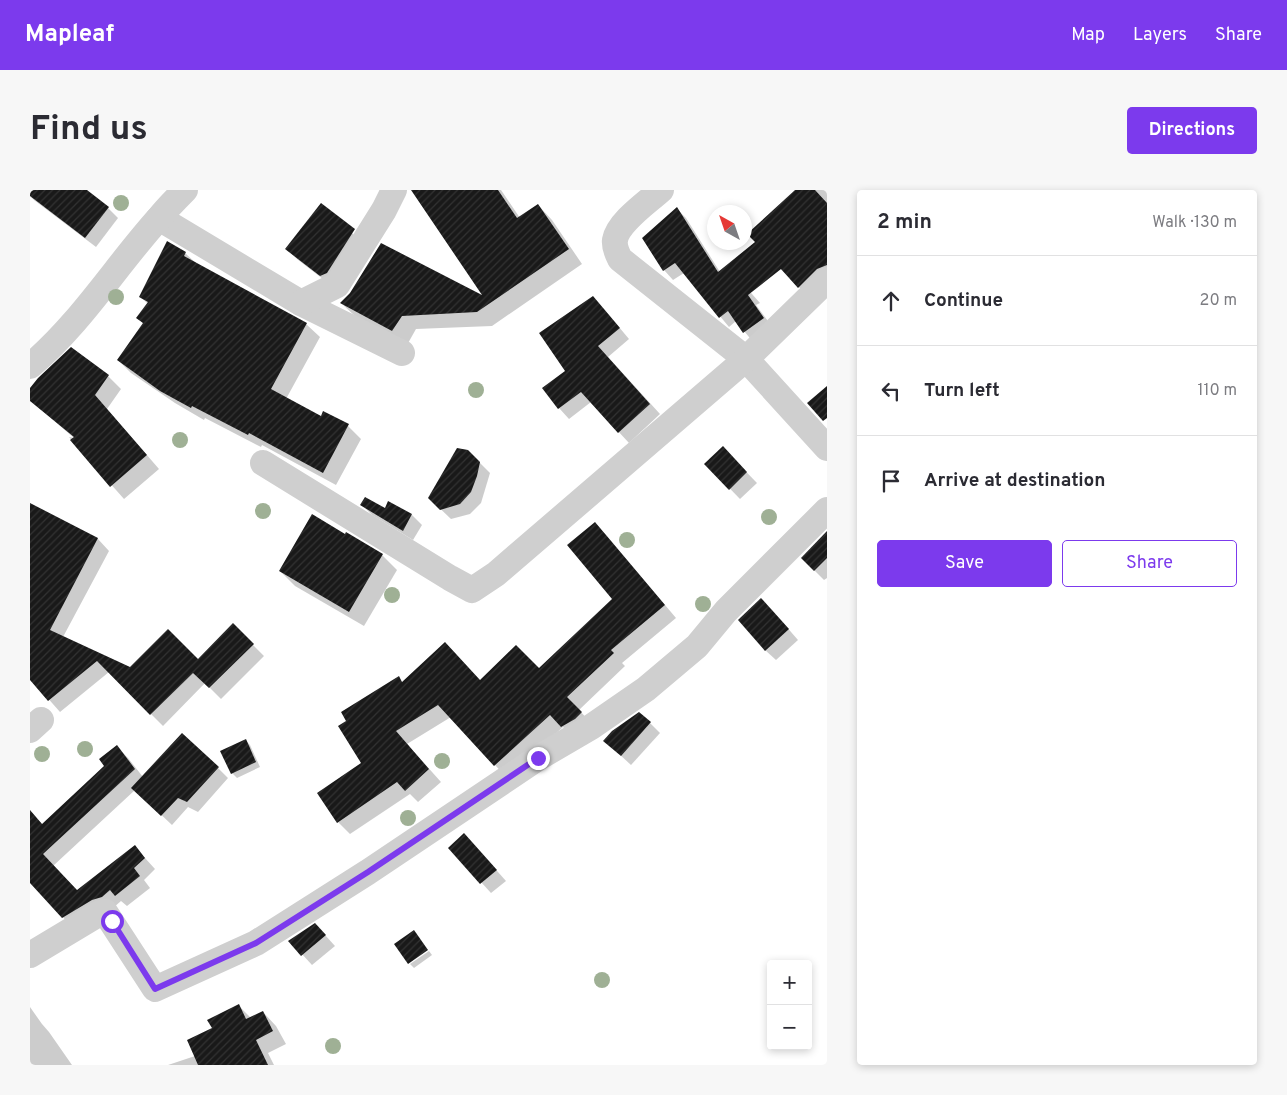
<!DOCTYPE html>
<meta charset="utf-8">
<style>
:root{--surface:#fff;--page:#f7f7f7;--text:#2b2b33;--muted:#7c7c81;--line:#e1e1e2;--accent:#7c3aed}
body{margin:0;font-family:Overpass,sans-serif;background:var(--page);color:var(--text)}
.controls{position:absolute;right:15px;bottom:15px;display:grid;overflow:hidden;border-radius:5px;box-shadow:0 2px 8px #0003}
.controls button{width:45px;height:45px;display:grid;place-items:center;padding:0;border:0;border-bottom:1px solid var(--line);background:var(--surface);color:var(--text);font:25px sans-serif}
.compass{position:absolute;left:677px;top:15px;width:45px;height:45px;border-radius:50%;background:var(--surface);box-shadow:0 2px 8px #0003;rotate:320deg}
.stop{position:absolute;width:15px;height:15px;margin:-11px;border:4px solid #7c3aed;border-radius:50%;background:#fff}
.stop.end{background:#7c3aed;border-color:#fff;box-shadow:0 1px 5px #0008}
.list{margin:0;padding:0;list-style:none}
h2{display:flex;justify-content:space-between;align-items:center;height:65px;margin:0;padding:0 20px;font-size:21px}
h2 small{font-size:16px;font-weight:400;color:var(--muted)}
.list li{display:grid;grid-template-columns:32px 1fr auto;gap:15px;align-items:center;box-sizing:border-box;height:90px;padding:0 20px;border-top:1px solid var(--line)}
.list b{display:block;font-size:19px;white-space:nowrap}
.list em{font-size:16px;font-style:normal;color:var(--muted)}
.actions{display:flex;gap:10px;padding:15px 20px}
.actions a{flex:1;padding:11px 0;border:1px solid var(--accent);border-radius:5px;text-align:center;font-size:18px;color:var(--accent)}
.actions .main{background:var(--accent);color:#fff}
.icon{flex:none;width:28px;height:28px;fill:none;stroke:currentColor;stroke-width:2;stroke-linecap:round;stroke-linejoin:round}
.map{position:relative;flex:none;width:797px;height:875px;overflow:hidden;border-radius:5px}
header{display:flex;align-items:center;gap:30px;box-sizing:border-box;height:70px;padding:0 25px;background:var(--accent);color:#fff}
header strong{font-size:24px}
nav{display:flex;gap:28px;margin-inline-start:auto;font-size:18px}
.intro{display:flex;align-items:center;justify-content:space-between;box-sizing:border-box;height:120px;padding:0 30px}
h1{margin:0;font-size:35px}
.button{padding:12px 22px;border-radius:5px;background:var(--accent);color:#fff;font-size:18px;font-weight:700}
main{display:flex;gap:30px;padding:0 30px}
aside{flex:1;background:var(--surface);border-radius:5px;box-shadow:0 2px 8px #0003}
.map>svg:first-child{display:block}
</style>
<header>
<strong>Mapleaf</strong>
<nav><a>Map</a><a>Layers</a><a>Share</a></nav>
</header>
<div class="intro"><h1>Find us</h1><a class="button">Directions</a></div>
<main>
<div class="map">
<svg width="797" height="875" viewBox="0 0 797 875">
<defs>
<pattern id="building-hatch" width="6" height="6" patternUnits="userSpaceOnUse" patternTransform="scale(1.25)"><rect width="6" height="6" fill="#191919"/><path d="M-1 1l2-2M0 6l6-6M5 7l2-2" fill="none" stroke="#323232"/></pattern>
</defs>
<rect width="100%" height="100%" fill="#fff"/>
<g fill="#0003">
<polygon points="0,0 55,0 78,18 88,28 66,57 4,10 0,6"/>
<polygon points="385,0 471,0 490,28 508,15 522,30 552,74 462,136 386,139 377,155 326,127 311,113 456,108"/>
<polygon points="767,0 797,0 797,96 782,110 725,54"/>
<polygon points="646,18 656,28 690,82 706,86 730,113 726,115 743,138 723,152 706,131 699,137 654,83 643,90 634,80"/>
<polygon points="319,40 332,53 302,96 267,69 257,59"/>
<polygon points="155,63 168,75 276,134 290,147 256,209 292,228 318,236 331,249 306,295 232,255 231,257 175,228 174,230 145,213 101,183 88,170 114,134 108,128 118,114 111,107"/>
<polygon points="573,118 599,149 578,167 630,224 599,253 561,212 539,229 529,218 514,198 537,181"/>
<polygon points="78,186 91,199 77,219 129,279 94,309 39,247 44,248 0,210 0,200"/>
<polygon points="693,258 727,293 710,309 676,274"/>
<polygon points="438,261 460,283 451,313 440,324 421,329 399,308"/>
<polygon points="0,315 68,349 79,361 33,447 100,479 168,470 203,435 234,466 191,509 175,493 133,536 79,482 30,522 0,488"/>
<polygon points="332,315 382,325 392,335 383,350 342,325"/>
<polygon points="565,334 577,346 646,428 592,473 595,476 549,520 563,535 545,549 533,537 477,588 421,527 377,554 411,592 388,612 380,604 320,644 308,632 368,488 373,493 450,492 509,479 584,409"/>
<polygon points="797,351 797,388 794,390 772,368"/>
<polygon points="352,365 367,380 334,436 265,396 250,381"/>
<polygon points="741,419 768,450 746,470 735,460"/>
<polygon points="620,533 630,543 601,575 575,551"/>
<polygon points="215,550 220,555 230,577 207,588 202,583"/>
<polygon points="87,557 98,568 113,587 188,578 198,588 168,622 158,617 142,635 105,600 23,676 47,701 105,657 125,679 114,690 120,698 97,716 91,711 83,718 44,739 0,692 0,621 13,635 76,576"/>
<polygon points="444,655 476,691 461,703 420,658"/>
<polygon points="295,745 305,756 282,775 260,751"/>
<polygon points="399,761 402,765 384,778 380,774"/>
<polygon points="209,816 221,828 233,822 246,836 256,854 238,863 244,875 138,875 165,866 183,839"/>
<polygon points="0,817 12,834 19,842 42,875 0,875"/>
</g>
<g fill="url(#building-hatch)">
<polygon points="0,0 57,0 79,17 55,48 0,6"/>
<polygon points="381,0 468,0 487,28 508,14 539,59 447,122 372,126 362,141 310,113 320,103 351,53 452,105"/>
<polygon points="765,0 785,0 797,13 797,75 787,79 768,98 751,79 718,105 734,128 713,143 698,121 689,128 645,73 633,81 612,48 647,17 688,82 725,52 717,44"/>
<polygon points="291,13 325,39 297,83 290,86 255,59"/>
<polygon points="137,51 156,62 154,66 277,133 241,199 291,226 293,221 319,234 293,283 219,243 218,245 162,216 161,218 130,201 87,170 113,133 106,128 118,112 109,107"/>
<polygon points="563,106 590,138 568,156 620,214 588,243 551,202 528,219 512,198 535,181 509,143"/>
<polygon points="41,157 79,185 65,205 117,265 80,297 40,250 44,247 0,211 0,198 8,188"/>
<polygon points="797,196 797,228 793,231 777,213"/>
<polygon points="693,256 717,282 699,300 674,274"/>
<polygon points="427,258 438,260 450,272 447,286 441,302 430,314 410,320 398,308"/>
<polygon points="335,307 355,318 358,311 382,324 373,341 330,315"/>
<polygon points="0,313 68,348 20,440 100,477 138,439 168,469 203,433 224,454 179,498 163,483 120,525 67,471 18,511 0,490"/>
<polygon points="282,324 315,344 316,342 353,364 319,422 249,381"/>
<polygon points="565,332 635,415 581,460 584,463 537,507 552,522 545,529 531,537 520,525 464,576 408,515 366,541 399,579 375,601 367,592 307,633 287,603 331,573 308,536 316,531 311,522 369,486 372,492 415,452 450,490 486,455 509,478 582,409 537,355"/>
<polygon points="797,341 797,368 784,381 771,368"/>
<polygon points="731,408 759,439 735,461 708,430"/>
<polygon points="609,522 621,532 591,566 573,551 582,541"/>
<polygon points="152,543 189,577 157,612 148,608 131,626 101,598"/>
<polygon points="216,549 226,572 201,584 190,561"/>
<polygon points="87,555 105,579 13,664 47,700 105,655 115,668 104,678 110,686 85,706 80,700 72,707 62,710 32,728 0,693 0,620 12,634 74,576 69,569"/>
<polygon points="434,643 467,680 450,694 418,658"/>
<polygon points="285,733 296,745 271,766 258,751"/>
<polygon points="384,740 398,760 378,774 364,754"/>
<polygon points="209,814 216,829 233,821 243,841 226,850 238,875 168,875 157,850 182,838 177,830"/>
</g>
<g fill="none" stroke-linecap="round" stroke-linejoin="round">
<g stroke="#cfcfcf" stroke-width="26">
<path d="M 631,0 C 618,12 588,32 585,50 C 584,56 587,63 590,69 L 716,169 L 797,258"/>
<polyline points="129,28 271,113 372,163"/>
<polyline points="271,113 307,95 354,20 364,0"/>
<path d="M 0,176 C 51,133 85,77 129,28 C 137,18 146,9 155,0"/>
<polyline points="233,273 420,388 442,400 466,384 716,169 797,90"/>
<polyline points="0,540 11,530"/>
<polyline points="0,765 70,723 75,722 125,799 226,753 338,682 508,568 561,537 616,499 667,456 696,421 797,320"/>
</g>
</g>
<g fill="#9fb095">
<circle cx="91" cy="13" r="8"/>
<circle cx="86" cy="107" r="8"/>
<circle cx="446" cy="200" r="8"/>
<circle cx="150" cy="250" r="8"/>
<circle cx="233" cy="321" r="8"/>
<circle cx="739" cy="327" r="8"/>
<circle cx="597" cy="350" r="8"/>
<circle cx="362" cy="405" r="8"/>
<circle cx="673" cy="414" r="8"/>
<circle cx="55" cy="559" r="8"/>
<circle cx="12" cy="564" r="8"/>
<circle cx="412" cy="571" r="8"/>
<circle cx="378" cy="628" r="8"/>
<circle cx="572" cy="790" r="8"/>
<circle cx="303" cy="856" r="8"/>
</g>
<g fill="none" stroke-linecap="round" stroke-linejoin="round">
<polyline stroke="#7c3aed" stroke-width="6" points="82,731 125,799 226,753 338,682 508,568"/>
</g>
</svg>
<div class="controls">
<button>+</button>
<button>−</button>
</div>
<svg class="compass" viewBox="-18 -18 36 36"><path d="M0-13l5 13h-10z" fill="#e53935"/><path d="M0 13l5-13h-10z" fill="#7c7c81"/></svg>
<div class="stop" style="left:82px;top:731px"></div>
<div class="stop end" style="left:508px;top:568px"></div>
</div>
<aside>
<h2>2 min<small>Walk · 130 m</small></h2>
<ul class="list">
<li><svg class="icon" aria-label="ahead" viewBox="0 0 24 24"><path d="M12 20V5M6 11l6-6 6 6"/></svg><div><b>Continue</b></div><em>20 m</em></li>
<li><svg class="icon" aria-label="left" viewBox="0 0 24 24"><path d="M17 20v-9H6M10 6l-5 5 5 5"/></svg><div><b>Turn left</b></div><em>110 m</em></li>
<li><svg class="icon" aria-label="arrive" viewBox="0 0 24 24"><path d="M6 21V4h12l-3 4 3 4H6"/></svg><div><b>Arrive at destination</b></div></li>
</ul>
<div class="actions"><a class="main">Save</a><a>Share</a></div>
</aside>
</main>
